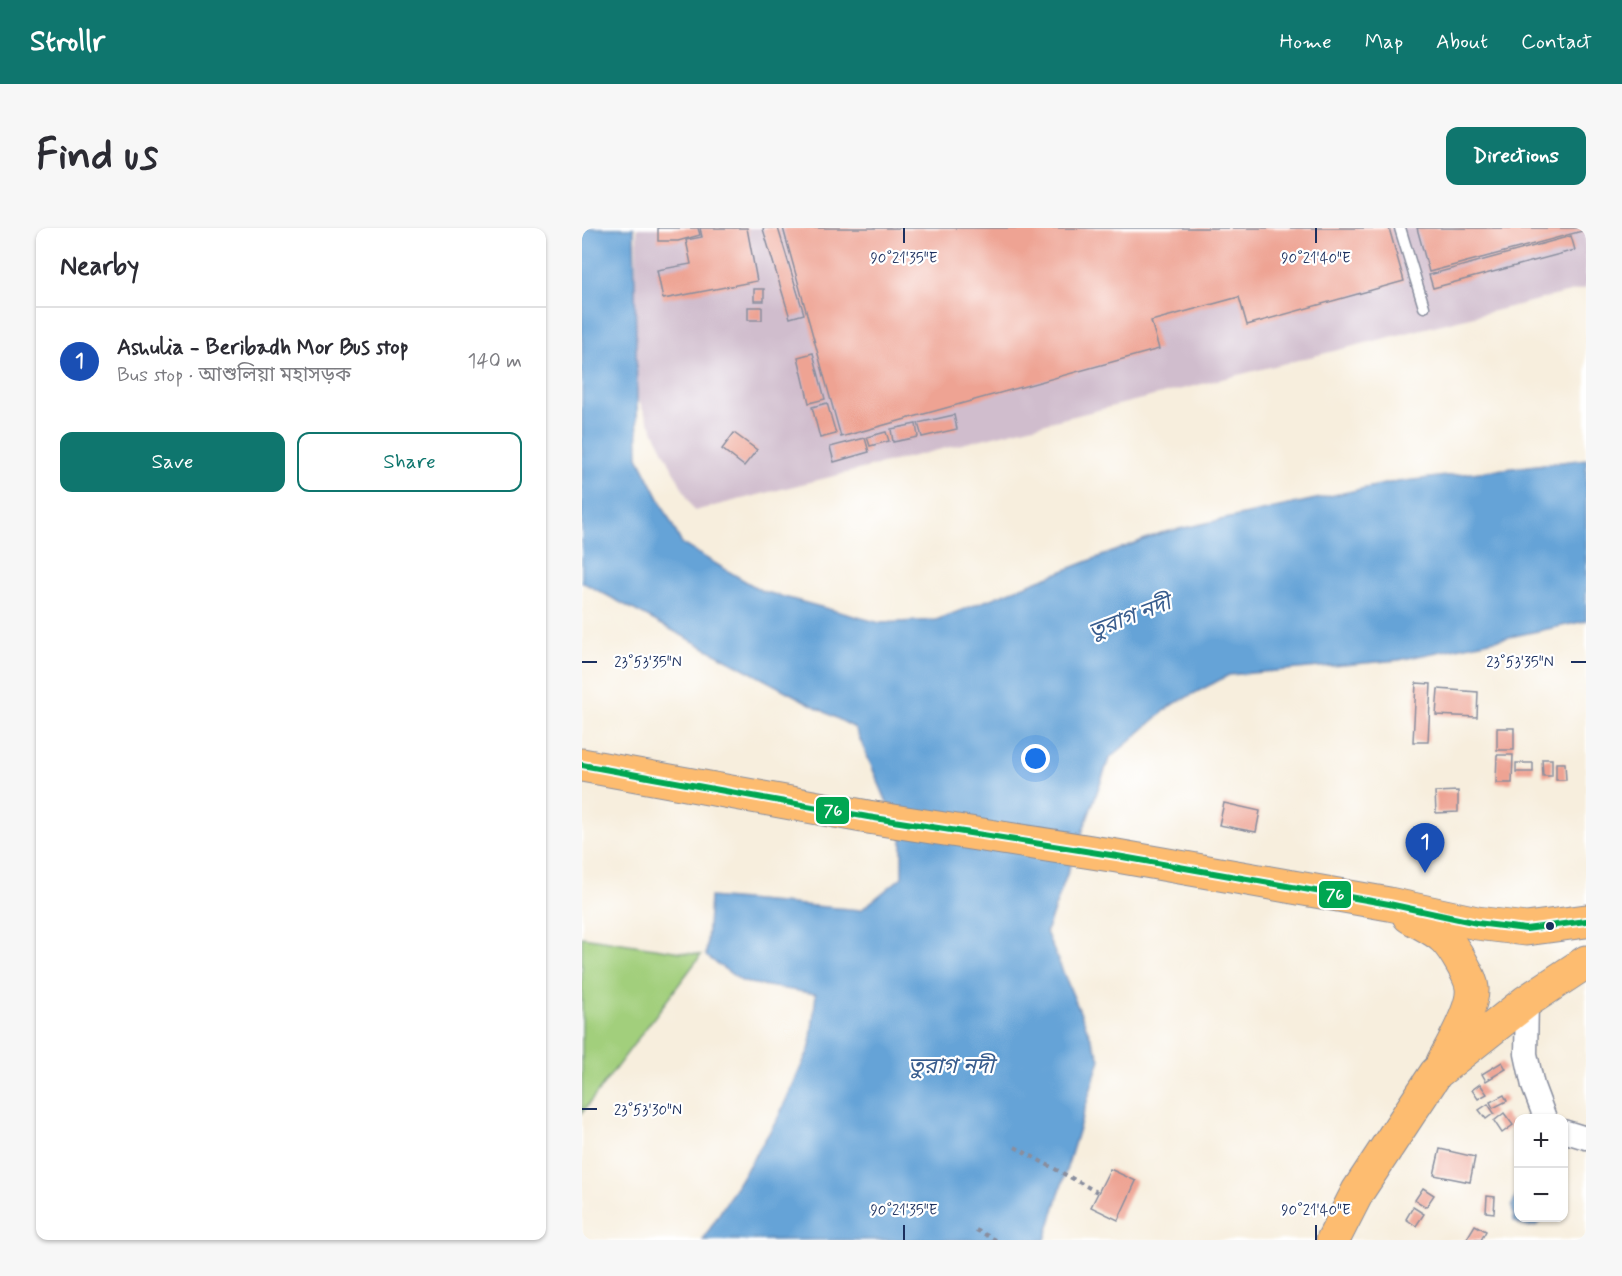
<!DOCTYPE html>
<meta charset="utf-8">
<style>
:root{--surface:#fff;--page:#f7f7f7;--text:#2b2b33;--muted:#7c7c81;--line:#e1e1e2;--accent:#0f766e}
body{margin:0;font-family:Mynerve,"Noto Sans Bengali",sans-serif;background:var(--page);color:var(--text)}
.controls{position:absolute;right:18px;bottom:18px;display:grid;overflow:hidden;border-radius:12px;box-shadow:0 2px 4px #0004}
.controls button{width:54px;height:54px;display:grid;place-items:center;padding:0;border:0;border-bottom:2px solid var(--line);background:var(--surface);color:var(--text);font:30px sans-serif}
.you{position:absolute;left:454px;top:531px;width:21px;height:21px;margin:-15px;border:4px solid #fff;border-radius:50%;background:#1a73e8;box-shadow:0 0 0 9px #1a73e833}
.badge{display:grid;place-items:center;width:39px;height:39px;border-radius:50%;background:var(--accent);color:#fff;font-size:20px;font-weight:700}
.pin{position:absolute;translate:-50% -50px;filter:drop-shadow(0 2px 3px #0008)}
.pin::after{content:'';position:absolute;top:32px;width:21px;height:18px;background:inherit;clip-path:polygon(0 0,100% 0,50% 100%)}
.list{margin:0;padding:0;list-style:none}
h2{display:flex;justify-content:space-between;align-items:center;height:78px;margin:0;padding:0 24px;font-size:26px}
h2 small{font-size:20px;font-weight:400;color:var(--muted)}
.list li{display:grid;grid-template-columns:39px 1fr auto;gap:18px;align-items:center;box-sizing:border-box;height:108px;padding:0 24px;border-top:2px solid var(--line)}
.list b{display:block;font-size:22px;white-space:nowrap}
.list p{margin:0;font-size:20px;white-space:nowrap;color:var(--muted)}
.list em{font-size:20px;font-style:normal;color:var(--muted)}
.actions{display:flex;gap:12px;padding:18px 24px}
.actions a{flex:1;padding:14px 0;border:2px solid var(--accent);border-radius:12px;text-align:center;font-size:21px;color:var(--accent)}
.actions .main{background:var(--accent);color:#fff}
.map{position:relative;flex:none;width:1004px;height:1012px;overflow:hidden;border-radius:12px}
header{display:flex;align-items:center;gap:36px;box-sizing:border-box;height:84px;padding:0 30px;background:var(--accent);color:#fff}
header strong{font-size:28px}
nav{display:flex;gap:33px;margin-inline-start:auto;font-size:21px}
.intro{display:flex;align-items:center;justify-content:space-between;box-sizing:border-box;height:144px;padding:0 36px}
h1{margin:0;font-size:42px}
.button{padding:15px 27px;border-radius:12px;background:var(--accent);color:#fff;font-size:21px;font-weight:700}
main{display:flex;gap:36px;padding:0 36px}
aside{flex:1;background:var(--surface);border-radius:12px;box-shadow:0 2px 4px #0004}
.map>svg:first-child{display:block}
</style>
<header>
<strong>Strollr</strong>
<nav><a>Home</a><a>Map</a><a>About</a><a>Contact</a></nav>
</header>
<div class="intro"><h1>Find us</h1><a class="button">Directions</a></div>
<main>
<aside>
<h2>Nearby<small></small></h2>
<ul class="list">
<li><span class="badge" style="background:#1a4fb4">1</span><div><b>Ashulia - Beribadh Mor Bus stop</b><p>Bus stop · আশুলিয়া মহাসড়ক</p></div><em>140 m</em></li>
</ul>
<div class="actions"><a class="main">Save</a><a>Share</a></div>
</aside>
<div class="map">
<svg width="1004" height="1012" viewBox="0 0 1004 1012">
<rect width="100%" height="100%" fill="#fff"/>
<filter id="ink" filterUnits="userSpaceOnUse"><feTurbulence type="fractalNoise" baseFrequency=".0167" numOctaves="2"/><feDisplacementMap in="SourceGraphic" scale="12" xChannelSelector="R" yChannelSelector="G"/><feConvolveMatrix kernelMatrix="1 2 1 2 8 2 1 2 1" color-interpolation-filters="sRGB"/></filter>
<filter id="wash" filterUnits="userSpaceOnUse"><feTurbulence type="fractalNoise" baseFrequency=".008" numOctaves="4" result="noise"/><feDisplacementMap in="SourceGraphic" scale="24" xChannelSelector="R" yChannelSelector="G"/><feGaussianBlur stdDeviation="1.35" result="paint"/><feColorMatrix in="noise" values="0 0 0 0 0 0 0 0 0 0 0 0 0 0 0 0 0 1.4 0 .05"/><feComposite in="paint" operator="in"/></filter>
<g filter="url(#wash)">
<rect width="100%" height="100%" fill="#f7eedd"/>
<polygon fill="#d0bdcd" points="55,0 1004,0 1004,60 112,283 51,162"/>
<polygon fill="#a2cf7c" stroke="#5e7f6d" stroke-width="1.5" points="0,709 119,727 0,885"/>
<g fill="#65a3d7" stroke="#40699a" stroke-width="1.5">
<polygon points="0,0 52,0 56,229 100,316 180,363 298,395 354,392 579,305 807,255 1004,231 1004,393 817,432 647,447 588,478 527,531 464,704 518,831 463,1012 121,1012 195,892 228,819 234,766 161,754 124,728 128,669 279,682 320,649 320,609 273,500 0,354"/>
<path d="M 936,964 L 936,990 L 963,990 C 954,1001 944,1001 932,993 L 930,977 Z"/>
</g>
<g id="blocks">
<g fill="#eea393">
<polygon points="76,0 116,0 118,7 96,13 76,13"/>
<polygon points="118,0 165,0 175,53 81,71 75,42 109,36 104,12 120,9"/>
<polygon points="183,0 196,0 222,86 208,90 181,1"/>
<polygon points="201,0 807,0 822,53 665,97 657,69 569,93 577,121 259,209"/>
<polygon points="835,0 1004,0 1004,2 847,44"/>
<polygon points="989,8 993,22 851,60 847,47"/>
<rect x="172" y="61" width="10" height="12"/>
<rect x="166" y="79" width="14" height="13"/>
<polygon points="231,125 243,171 227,175 216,129"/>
<polygon points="245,175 254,206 238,210 230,179"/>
<polygon points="372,187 375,201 340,209 336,195"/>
<polygon points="334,196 336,209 311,214 309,201"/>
<polygon points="304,204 307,213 288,218 285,209"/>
<polygon points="152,205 175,222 162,238 140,221"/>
<polygon points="283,210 287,224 252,234 248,219"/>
<polygon points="834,455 849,456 846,514 831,514"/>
<polygon points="856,461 896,464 895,489 854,487"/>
<rect x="915" y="500" width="17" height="22"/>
<polygon points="915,527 931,527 930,555 914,555"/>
<polygon points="960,531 970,531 970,548 961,548"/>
<rect x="934" y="535" width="17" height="9"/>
<polygon points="974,535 983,535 984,552 974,552"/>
<polygon points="876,563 876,584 854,585 853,564"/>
<polygon points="642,575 678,583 674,604 637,597"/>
<polygon points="920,834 924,841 904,853 900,846"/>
<polygon points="898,856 905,866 896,871 890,862"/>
<polygon points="922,867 925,873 911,880 908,874"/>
<polygon points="906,876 912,885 904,891 897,882"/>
<polygon points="922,885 931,897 920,905 912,893"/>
<polygon points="858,921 893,929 888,954 852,947"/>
<polygon points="528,941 554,953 536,992 509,979"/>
<polygon points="841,960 852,967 844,979 833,972"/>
<polygon points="905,968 913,969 912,985 904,984"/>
<polygon points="831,979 842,986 834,998 824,991"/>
<polygon points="893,997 904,1003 899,1012 884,1012"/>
</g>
</g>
</g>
<g filter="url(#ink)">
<use href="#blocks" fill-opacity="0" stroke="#898e9e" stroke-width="1.5"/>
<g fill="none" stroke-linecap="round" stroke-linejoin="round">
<defs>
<polyline id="lane" points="818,0 842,79"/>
<g id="street">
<polyline points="945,773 944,826 951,858 963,890"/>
<polyline points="981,903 1004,910"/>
</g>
<g id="highway">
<polyline points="0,537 286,589 535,628 807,676 895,695 944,701 1004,693"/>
<path d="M 827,688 C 838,695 853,701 863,711 C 871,719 889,748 890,760 C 892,778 870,818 861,834"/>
<polyline points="751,1012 776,963 854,845 945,773 1004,734"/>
</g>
</defs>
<use href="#lane" stroke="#898e9e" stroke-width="13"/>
<use href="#street" stroke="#898e9e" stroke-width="25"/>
<use href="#highway" stroke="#898e9e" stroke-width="35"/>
<g stroke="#898e9e" stroke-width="4" stroke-dasharray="4.5 4.5" stroke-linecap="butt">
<polyline points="433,919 515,964"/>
<polyline points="394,1002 414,1012"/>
</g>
<use href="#lane" stroke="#fff" stroke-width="10"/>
<use href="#street" stroke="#fff" stroke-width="22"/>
<use href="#highway" stroke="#fdbc70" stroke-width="33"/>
<defs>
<polyline id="bus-1" points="0,537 286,589 535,628 807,676 895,695 944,701 1004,693"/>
</defs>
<use href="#bus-1" stroke="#fff" stroke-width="10"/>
<use href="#bus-1" stroke="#00a651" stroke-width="6"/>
</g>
</g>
<path fill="none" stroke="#1b2f5e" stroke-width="2" d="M 322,0 L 322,15M 734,0 L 734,15M 0,434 L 15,434M 989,434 L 1004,434M 0,881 L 15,881M 322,997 L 322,1012M 734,997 L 734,1012"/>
<circle fill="#1b2f5e" stroke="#fff" stroke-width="2" cx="968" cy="698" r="5"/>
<g text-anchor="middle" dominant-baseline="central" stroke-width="4.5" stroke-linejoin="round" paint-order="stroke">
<g font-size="22" font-style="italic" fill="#395d8e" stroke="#fff">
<text transform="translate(548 390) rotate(-21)">তুরাগ নদী</text>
<text x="369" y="839">তুরাগ নদী</text>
</g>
</g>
<g font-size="15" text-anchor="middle" fill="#1b2f5e" stroke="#fff" stroke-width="4.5" stroke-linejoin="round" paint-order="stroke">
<text x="322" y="35">90°21'35"E</text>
<text x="734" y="35">90°21'40"E</text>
<text x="66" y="439">23°53'35"N</text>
<text x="938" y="439">23°53'35"N</text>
<text x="66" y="887">23°53'30"N</text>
<text x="322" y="987">90°21'35"E</text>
<text x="734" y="987">90°21'40"E</text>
</g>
<g stroke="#fff" stroke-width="2">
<rect x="233" y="568" width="35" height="29" rx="6" fill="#00a651"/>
<rect x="736" y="652" width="34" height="29" rx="6" fill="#00a651"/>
</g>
<g font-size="16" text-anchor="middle" font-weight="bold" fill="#fff">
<text x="251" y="588">76</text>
<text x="753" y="672">76</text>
</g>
</svg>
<div class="controls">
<button>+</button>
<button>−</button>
</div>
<div class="you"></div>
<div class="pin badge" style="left:843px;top:645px;background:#1a4fb4">1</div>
</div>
</main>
